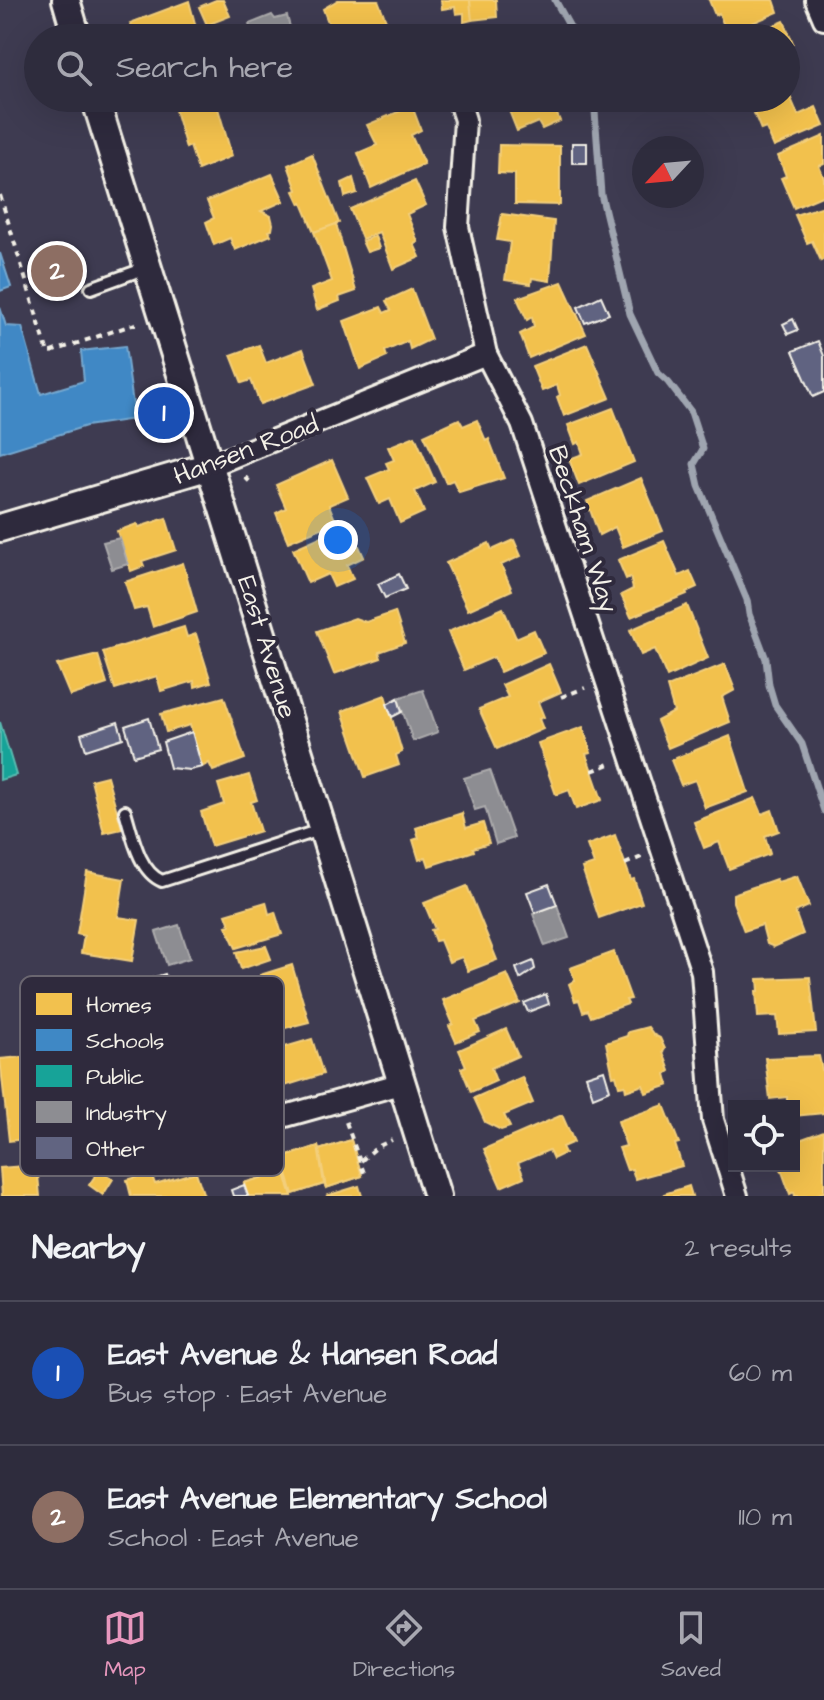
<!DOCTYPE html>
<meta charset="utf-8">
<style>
:root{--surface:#2e2c3d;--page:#363444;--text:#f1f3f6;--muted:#a7a7b0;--line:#494857;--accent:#e797bd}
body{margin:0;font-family:"Architects Daughter",sans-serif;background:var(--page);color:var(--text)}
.controls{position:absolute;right:24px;bottom:24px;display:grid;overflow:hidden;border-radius:0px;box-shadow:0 8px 32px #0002}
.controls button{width:72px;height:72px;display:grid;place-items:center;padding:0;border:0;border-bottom:2px solid var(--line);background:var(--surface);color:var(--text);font:40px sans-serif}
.compass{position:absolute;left:632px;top:136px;width:72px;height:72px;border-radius:50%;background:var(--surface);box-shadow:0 8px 32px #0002;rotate:244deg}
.you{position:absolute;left:338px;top:540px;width:28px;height:28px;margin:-20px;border:6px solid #fff;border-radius:50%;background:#1a73e8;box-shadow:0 0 0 12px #1a73e833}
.badge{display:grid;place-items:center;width:52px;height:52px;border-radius:50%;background:var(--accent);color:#fff;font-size:26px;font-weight:700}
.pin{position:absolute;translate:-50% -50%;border:4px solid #fff;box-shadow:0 2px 8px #0006}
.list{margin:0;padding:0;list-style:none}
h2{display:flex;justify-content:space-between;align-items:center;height:104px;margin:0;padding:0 32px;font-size:34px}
h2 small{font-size:26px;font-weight:400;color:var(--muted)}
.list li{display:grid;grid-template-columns:52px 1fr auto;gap:24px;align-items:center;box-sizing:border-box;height:144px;padding:0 32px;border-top:2px solid var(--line)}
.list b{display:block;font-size:30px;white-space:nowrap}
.list p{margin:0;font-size:26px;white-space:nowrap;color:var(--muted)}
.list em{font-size:26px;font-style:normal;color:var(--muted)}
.icon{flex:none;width:44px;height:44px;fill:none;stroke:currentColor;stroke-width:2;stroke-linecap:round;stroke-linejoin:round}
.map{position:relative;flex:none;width:824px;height:1196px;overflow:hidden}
.search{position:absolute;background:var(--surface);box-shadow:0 8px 32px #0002;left:24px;right:24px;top:24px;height:88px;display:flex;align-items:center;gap:20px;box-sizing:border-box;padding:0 28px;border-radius:44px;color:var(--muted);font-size:30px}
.sheet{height:392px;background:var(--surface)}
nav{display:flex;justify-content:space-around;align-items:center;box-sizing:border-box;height:112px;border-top:2px solid var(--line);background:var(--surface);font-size:22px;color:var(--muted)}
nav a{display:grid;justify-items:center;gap:4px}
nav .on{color:var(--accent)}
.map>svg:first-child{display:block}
</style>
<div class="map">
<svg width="824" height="1196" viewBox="0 0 824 1196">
<rect width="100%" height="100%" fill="#3e3b51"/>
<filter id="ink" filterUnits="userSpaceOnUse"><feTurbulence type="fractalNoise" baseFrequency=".0125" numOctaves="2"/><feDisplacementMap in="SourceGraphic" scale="16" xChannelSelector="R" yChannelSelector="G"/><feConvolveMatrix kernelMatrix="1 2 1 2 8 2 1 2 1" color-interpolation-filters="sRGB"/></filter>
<g filter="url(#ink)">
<g fill="#f2c14e" stroke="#f3cf7c" stroke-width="2">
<polygon points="216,0 223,0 230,16 207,25 199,7"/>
<polygon points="338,0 378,0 393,38 334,38 323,9"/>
<polygon points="441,0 470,0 472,20 464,22 464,13 456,14 455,7 442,9"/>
<polygon points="470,0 496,0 497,17 472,20"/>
<polygon points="709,0 774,0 778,12 727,34 719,13 715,15"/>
<polygon points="189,1 197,31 179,38 136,38 130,23"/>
<polygon points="784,21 793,43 786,46 786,38 744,38"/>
<polygon points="786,87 798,115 816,107 824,126 774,147 766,128 761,130 749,101 757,98 786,98"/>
<polygon points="168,98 215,98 232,156 198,170 190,146 186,148 173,103 170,104"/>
<polygon points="321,98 335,98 338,104 326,109"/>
<polygon points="504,98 550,98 560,121 542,129 538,122 517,131"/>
<polygon points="412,106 421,130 411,135 424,164 371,188 358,153 377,145 367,125"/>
<polygon points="824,136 824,164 819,166 824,178 824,195 794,208 781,178 786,176 778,156"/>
<polygon points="499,145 560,146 560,205 515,204 515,174 498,173"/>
<polygon points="312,154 339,223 314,232 302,203 300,204 294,191 297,190 288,165"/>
<polygon points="272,174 284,201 261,211 271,216 273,224 272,230 269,231 271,235 235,250 230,238 214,245 206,222 214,218 207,201"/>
<polygon points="353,178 357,193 345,197 342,183"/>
<polygon points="415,181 426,205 407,214 418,242 414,244 420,257 393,269 379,232 362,239 350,209"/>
<polygon points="824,206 824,259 821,261 812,241 807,243 795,215"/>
<polygon points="502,214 554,221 550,281 532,278 531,284 505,280 510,242 497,240"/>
<polygon points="336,224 356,291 339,297 340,301 317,310 311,289 332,281 314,232"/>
<polygon points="375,236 379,248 367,252 362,241"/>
<polygon points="562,282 586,334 529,358 520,334 534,327 532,317 527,320 517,298"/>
<polygon points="412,289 431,339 410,349 408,341 385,351 387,357 360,369 344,321 381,307 384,313 391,310 386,301"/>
<polygon points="587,344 610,398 564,416 557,397 560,395 557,385 542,391 532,366"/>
<polygon points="259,345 266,363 303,349 316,384 260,404 251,380 242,383 231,355"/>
<polygon points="613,408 634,462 579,485 569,459 583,454 579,442 575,444 568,425"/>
<polygon points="459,419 463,426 477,420 486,441 489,439 504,478 459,492 453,480 446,483 424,435"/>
<polygon points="415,436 435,482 415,491 424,512 400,523 390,499 379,504 367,478 389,469 386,463 394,460 388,447"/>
<polygon points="332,460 348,497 329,505 336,522 288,542 276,513 286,508 276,485"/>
<polygon points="641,478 663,531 623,547 615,527 599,535 587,501"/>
<polygon points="166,518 176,550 142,561 144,566 131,571 117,531 137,524 139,527"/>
<polygon points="349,524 364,557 347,565 353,579 334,587 328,574 308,583 293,549"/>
<polygon points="514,540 521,556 501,565 512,590 468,610 446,563 489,543 492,550"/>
<polygon points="664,541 679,576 690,571 697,587 686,592 687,594 631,617 621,595 633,589 630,577 626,579 618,560"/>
<polygon points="183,563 197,612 153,627 147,607 134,610 125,582"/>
<polygon points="687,605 708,658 667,677 655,649 641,655 630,630"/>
<polygon points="503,608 516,638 534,630 544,653 500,672 494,657 464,670 448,632"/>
<polygon points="395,612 405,643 379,652 381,658 334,674 317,631 355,618 366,622"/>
<polygon points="184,627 187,637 196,634 211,682 195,687 194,681 161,691 157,676 115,689 103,652"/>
<polygon points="98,655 107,684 70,696 57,665"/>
<polygon points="549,664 561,692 538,702 544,717 539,719 543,729 497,749 479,709 508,697 502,685"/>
<polygon points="725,664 735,690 722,697 730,722 668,748 657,721 674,712 667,687"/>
<polygon points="385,695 402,752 396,755 399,765 365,777 342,711"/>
<polygon points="224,697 245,759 213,771 209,763 202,767 190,725 166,732 161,714"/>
<polygon points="583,727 591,753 586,754 602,800 576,809 569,790 556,795 538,743"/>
<polygon points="730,736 748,792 705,808 695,780 681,785 671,760"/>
<polygon points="249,775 257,800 251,802 260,831 211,846 201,812 224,804 218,784"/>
<polygon points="107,776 122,829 104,833 91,780"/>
<polygon points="755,798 762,814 772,810 779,831 765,836 770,854 729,869 719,842 704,848 694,822"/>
<polygon points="462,813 466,828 483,823 489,843 473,848 474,851 429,866 426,857 419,860 413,840 419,838 416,828"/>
<polygon points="615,835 631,880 634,879 642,903 599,918 582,868 594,864 587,845"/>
<polygon points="87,872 124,879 118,917 139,920 132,961 81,953 84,936 77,934"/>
<polygon points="797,876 809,906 795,912 803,934 774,947 767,944 762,925 744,931 733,902 733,894 776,879 778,882"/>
<polygon points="467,886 497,960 468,971 462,957 449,962 440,940 435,941 431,930 435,929 424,903"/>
<polygon points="266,902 269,914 275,912 282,934 236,948 226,926 230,925 226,914"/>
<polygon points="266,946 271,959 241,969 236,952"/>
<polygon points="614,952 631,999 626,1000 628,1004 591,1017 588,1010 583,1012 579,1000 575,1001 569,984 575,980 570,968"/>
<polygon points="292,965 309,1022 277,1030 267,999 245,1005 239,985 260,978 260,975"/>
<polygon points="507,974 520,1003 475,1021 480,1032 456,1042 449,1026 453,1024 443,1000"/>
<polygon points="810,977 816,1032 779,1034 777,1016 758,1017 756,991 759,991 758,979"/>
<polygon points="648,1027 654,1035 660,1038 665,1049 663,1052 670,1071 666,1074 669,1085 646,1093 643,1085 626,1091 625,1085 619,1086 616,1075 613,1076 606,1043 627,1036 628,1032"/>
<polygon points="506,1029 518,1056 491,1068 496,1081 471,1092 461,1068 466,1066 459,1050"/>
<polygon points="312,1039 323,1074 262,1093 251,1057"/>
<polygon points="33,1056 42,1110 39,1112 42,1137 9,1141 0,1059"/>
<polygon points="819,1056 824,1078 824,1113 794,1116 794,1106 787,1106 787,1097 770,1099 765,1058"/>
<polygon points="522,1077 533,1103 504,1115 510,1127 501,1130 485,1122 474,1098"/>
<polygon points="664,1105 679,1143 675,1144 682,1166 635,1179 632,1169 627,1170 619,1148 626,1146 618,1121"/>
<polygon points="562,1115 574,1142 562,1147 565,1153 553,1159 549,1150 518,1163 524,1177 501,1187 484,1149"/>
<polygon points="824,1131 824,1192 813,1196 795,1196 794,1192 790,1194 780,1166 794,1166 794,1158 797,1157 794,1142"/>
<polygon points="351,1140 362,1176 326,1188 324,1184 293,1194 290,1185 292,1196 248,1196 244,1183 284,1171 288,1179 282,1158 318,1146 319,1150"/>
<polygon points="351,1140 362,1176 326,1188 319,1150"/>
<polygon points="318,1146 324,1184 293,1194 282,1158"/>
<polygon points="37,1165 40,1196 2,1196 0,1168"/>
<polygon points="99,1170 113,1179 103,1195 89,1185"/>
<polygon points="284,1171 292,1196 248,1196 244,1183"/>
<polygon points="196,1172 204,1196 131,1196 127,1180 151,1173 155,1184"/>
<polygon points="359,1186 362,1196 326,1196"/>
<polygon points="689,1186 692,1196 664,1196 664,1194"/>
</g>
<g fill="#3f88c5" stroke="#75a8d0" stroke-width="2">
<polygon points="0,253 11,287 0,291"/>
<polygon points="0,307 6,326 22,327 41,394 84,381 81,351 125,346 135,419 86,426 0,453"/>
</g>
<polygon fill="#17a398" stroke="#59bab0" stroke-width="2" points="0,722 16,775 0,780"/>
<g fill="#8d8d92" stroke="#acabac" stroke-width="2">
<polygon points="272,15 275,19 287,16 293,38 253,38 249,24"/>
<polygon points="120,538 128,564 112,569 103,542"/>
<polygon points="423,690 438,732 413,741 398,698"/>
<polygon points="490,770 514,838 496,844 485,807 475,810 464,778"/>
<polygon points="557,905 569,938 545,946 533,914"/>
<polygon points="179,925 190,958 167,965 156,932"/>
</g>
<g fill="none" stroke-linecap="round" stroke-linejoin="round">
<g stroke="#9fa5b0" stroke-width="7">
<polyline points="555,0 576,38"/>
<polyline points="594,98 601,194 630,314 658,373 668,382 691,412 703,449 694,464 699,486 747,600 749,614 766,659 769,685 775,705 802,744 824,811"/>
</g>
</g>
<g fill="#616481" stroke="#f4f1e8" stroke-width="2">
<rect x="572" y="143" width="15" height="20"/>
<polygon points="601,296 609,314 585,323 578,307"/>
<polygon points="793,319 798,330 788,334 783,324"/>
<polygon points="818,341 824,356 824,392 813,397 793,351"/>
<polygon points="399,574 406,589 385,598 378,584"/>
<polygon points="398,698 402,712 392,717 387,704"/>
<polygon points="149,718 158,749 134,756 125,726"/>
<polygon points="118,722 123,738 86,750 81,734"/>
<polygon points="192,732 202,767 190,770 170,768 163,742"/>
<polygon points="549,884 557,905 535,913 527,892"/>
<polygon points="533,961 535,969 520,979 516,968"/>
<polygon points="165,974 170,989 157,993 152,978"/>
<polygon points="546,994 549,1004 528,1012 524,1003"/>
<polygon points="604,1070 610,1090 593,1097 586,1076"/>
<polygon points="244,1185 248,1196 233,1196 231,1190"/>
</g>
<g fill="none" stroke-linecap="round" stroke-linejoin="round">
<defs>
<g id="service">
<polyline points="91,288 146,268"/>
<path d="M 125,811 C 132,833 138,871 162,881 L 320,830"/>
</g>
<g id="minor">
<polyline points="816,0 824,19"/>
<polyline points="458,98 465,120 458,227 486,354 522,424 702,972 713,1120 737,1196"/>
<polyline points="210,466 486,354"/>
<polyline points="99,1149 218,1135 403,1083"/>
</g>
<g id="tertiary">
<polyline points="66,0 77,38"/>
<polyline points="95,98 437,1196"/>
<polyline points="0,528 210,466"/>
</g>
</defs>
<use href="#service" stroke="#f4f1e8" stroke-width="16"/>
<use href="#minor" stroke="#f4f1e8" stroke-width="26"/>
<use href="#tertiary" stroke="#f4f1e8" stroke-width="32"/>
<g stroke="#f4f1e8" stroke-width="4" stroke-dasharray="6 6" stroke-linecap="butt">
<polyline points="0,195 48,353 138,323"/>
<polyline points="245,477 251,483"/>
<polyline points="561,697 585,688"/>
<polyline points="592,771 612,763"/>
<polyline points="625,864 644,856"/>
<polyline points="346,1122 365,1176"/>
<polyline points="361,1161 377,1147 392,1140"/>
</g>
<use href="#service" stroke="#2f2a3d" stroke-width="10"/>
<use href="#minor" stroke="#2f2a3d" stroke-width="20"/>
<use href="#tertiary" stroke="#2f2a3d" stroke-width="26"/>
</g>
</g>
<g text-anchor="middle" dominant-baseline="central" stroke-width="8" stroke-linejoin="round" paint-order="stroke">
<g font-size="26" fill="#f4f1e8" stroke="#2f2a3d">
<text transform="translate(246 450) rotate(-21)">Hansen Road</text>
<text transform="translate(583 529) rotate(72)">Beckham Way</text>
<text transform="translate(267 647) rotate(73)">East Avenue</text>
</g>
</g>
<rect x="20" y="976" width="264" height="200" rx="12" fill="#2f2a3d" stroke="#6a6670" stroke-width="2"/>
<rect x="36" y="993" width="36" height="22" fill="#f2c14e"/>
<rect x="36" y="1029" width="36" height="22" fill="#3f88c5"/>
<rect x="36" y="1065" width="36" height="22" fill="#17a398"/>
<rect x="36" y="1101" width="36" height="22" fill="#8d8d92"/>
<rect x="36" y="1137" width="36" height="22" fill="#616481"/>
<g font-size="22" fill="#f4f1e8">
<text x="86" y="1012">Homes</text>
<text x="86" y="1048">Schools</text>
<text x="86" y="1084">Public</text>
<text x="86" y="1120">Industry</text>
<text x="86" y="1156">Other</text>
</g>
</svg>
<div class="controls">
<button><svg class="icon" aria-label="locate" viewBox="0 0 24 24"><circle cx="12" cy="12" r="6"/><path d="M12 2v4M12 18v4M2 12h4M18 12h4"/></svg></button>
</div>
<svg class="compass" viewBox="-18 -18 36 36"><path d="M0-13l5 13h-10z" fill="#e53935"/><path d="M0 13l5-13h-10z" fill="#a7a7b0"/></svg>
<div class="you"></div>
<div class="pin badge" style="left:164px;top:413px;background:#1a4fb4">1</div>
<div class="pin badge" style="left:57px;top:271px;background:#8d6e63">2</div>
<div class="search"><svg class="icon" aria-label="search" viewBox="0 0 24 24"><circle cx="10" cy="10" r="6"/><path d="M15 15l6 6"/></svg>Search here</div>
</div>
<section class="sheet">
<h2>Nearby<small>2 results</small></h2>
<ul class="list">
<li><span class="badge" style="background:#1a4fb4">1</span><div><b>East Avenue &amp; Hansen Road</b><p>Bus stop · East Avenue</p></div><em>60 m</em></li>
<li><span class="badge" style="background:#8d6e63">2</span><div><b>East Avenue Elementary School</b><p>School · East Avenue</p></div><em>110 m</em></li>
</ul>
</section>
<nav>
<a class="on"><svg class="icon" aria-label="map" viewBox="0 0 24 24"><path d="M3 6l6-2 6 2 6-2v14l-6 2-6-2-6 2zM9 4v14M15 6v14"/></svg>Map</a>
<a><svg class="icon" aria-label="directions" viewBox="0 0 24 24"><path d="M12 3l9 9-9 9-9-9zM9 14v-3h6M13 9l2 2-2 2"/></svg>Directions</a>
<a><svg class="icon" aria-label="saved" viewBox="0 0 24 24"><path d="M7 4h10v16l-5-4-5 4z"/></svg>Saved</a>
</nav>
